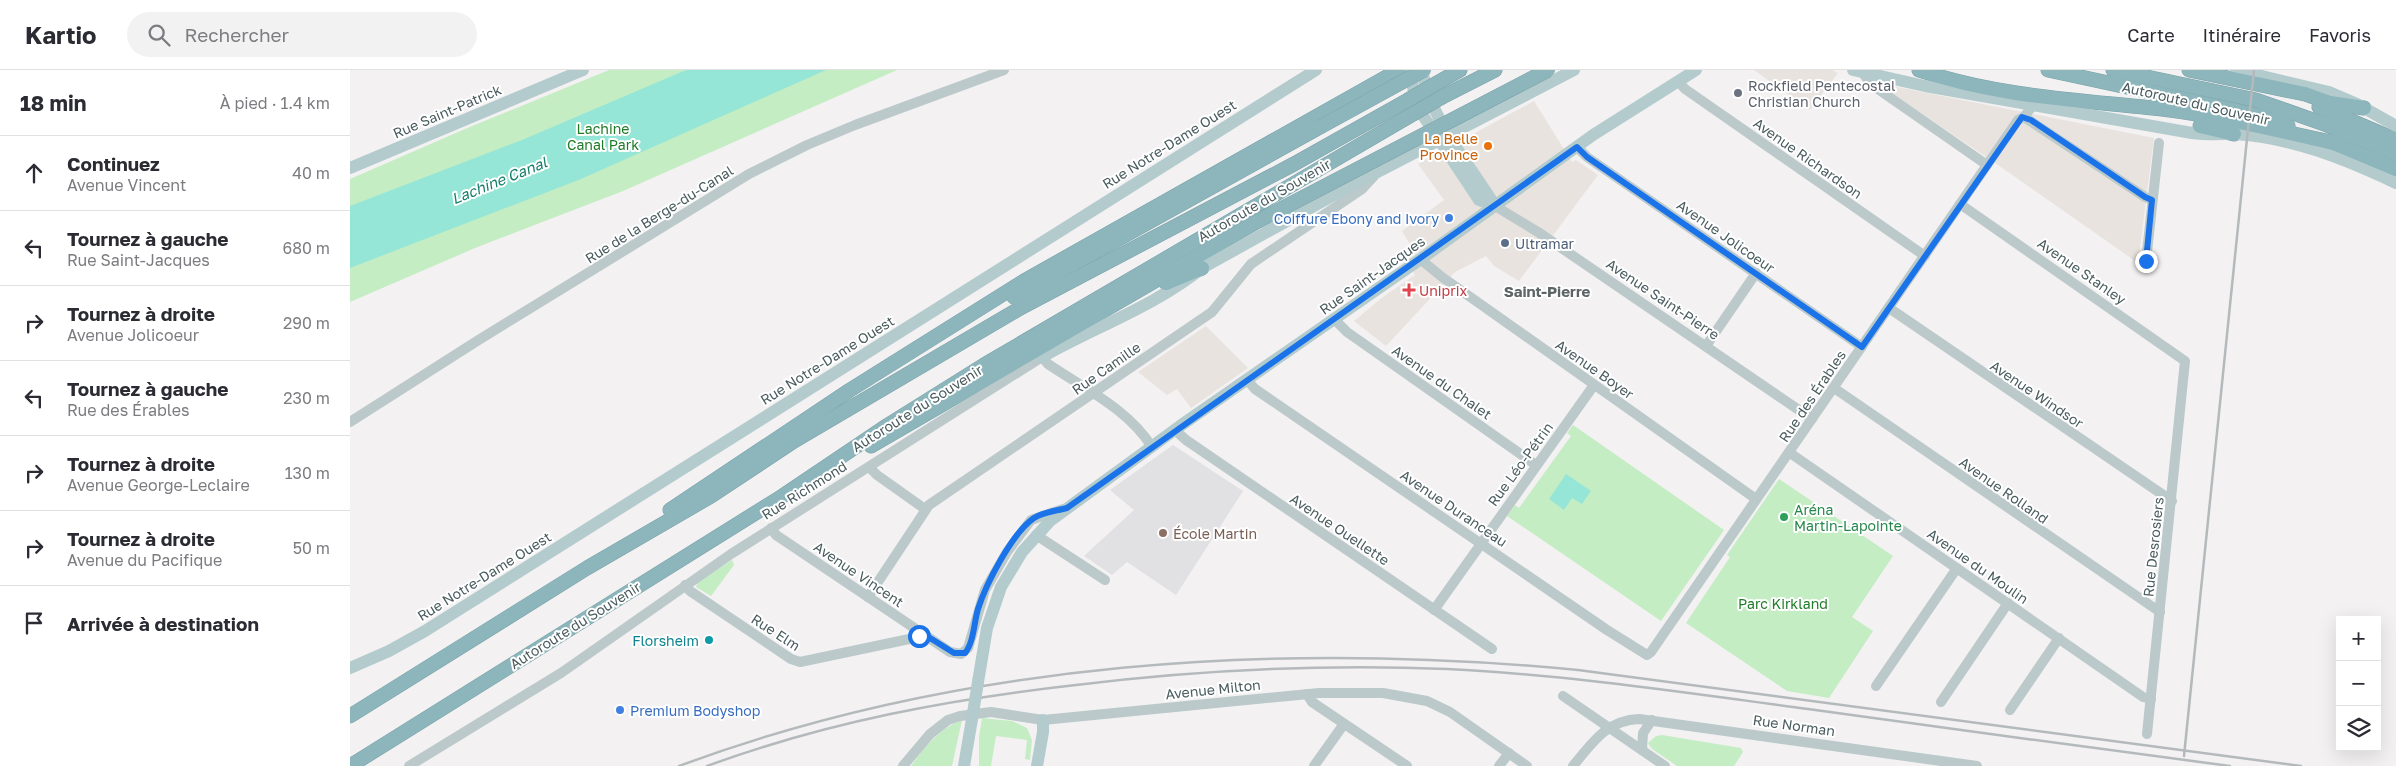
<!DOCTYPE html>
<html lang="fr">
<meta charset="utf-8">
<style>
:root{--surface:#fff;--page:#f2f2f3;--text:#2b2b33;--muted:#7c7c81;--line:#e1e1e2}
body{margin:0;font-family:"Golos Text",sans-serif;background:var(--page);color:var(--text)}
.controls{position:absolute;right:15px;bottom:15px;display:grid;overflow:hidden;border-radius:0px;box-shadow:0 5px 20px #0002}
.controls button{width:45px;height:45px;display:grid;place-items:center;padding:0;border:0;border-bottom:1px solid var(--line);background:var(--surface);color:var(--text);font:25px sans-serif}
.stop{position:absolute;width:15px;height:15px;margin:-11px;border:4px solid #1a73e8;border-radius:50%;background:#fff}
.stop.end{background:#1a73e8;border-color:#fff;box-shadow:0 1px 5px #0008}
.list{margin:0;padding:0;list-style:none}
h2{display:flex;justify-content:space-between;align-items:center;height:65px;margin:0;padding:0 20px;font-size:21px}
h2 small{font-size:16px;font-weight:400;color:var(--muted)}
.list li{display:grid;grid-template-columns:32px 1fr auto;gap:15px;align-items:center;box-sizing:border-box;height:75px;padding:0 20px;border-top:1px solid var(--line)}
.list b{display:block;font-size:19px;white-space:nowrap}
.list p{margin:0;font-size:16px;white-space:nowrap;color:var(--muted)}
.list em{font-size:16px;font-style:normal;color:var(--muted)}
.icon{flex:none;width:28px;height:28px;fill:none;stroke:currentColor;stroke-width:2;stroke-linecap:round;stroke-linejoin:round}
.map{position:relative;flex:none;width:2046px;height:696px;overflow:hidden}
header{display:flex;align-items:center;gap:30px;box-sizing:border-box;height:70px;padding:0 25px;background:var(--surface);border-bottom:1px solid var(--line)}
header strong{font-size:24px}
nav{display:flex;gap:28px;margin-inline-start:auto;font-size:18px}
.search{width:350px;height:45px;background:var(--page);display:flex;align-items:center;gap:12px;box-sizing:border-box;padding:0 18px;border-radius:28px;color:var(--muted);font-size:19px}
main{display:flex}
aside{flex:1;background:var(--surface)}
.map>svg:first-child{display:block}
</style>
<header>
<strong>Kartio</strong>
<div class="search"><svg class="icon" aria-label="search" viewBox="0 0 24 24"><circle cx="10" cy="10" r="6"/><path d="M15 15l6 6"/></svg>Rechercher</div>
<nav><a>Carte</a><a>Itinéraire</a><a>Favoris</a></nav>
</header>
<main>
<aside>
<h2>18 min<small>À pied · 1.4 km</small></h2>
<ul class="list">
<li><svg class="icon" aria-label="ahead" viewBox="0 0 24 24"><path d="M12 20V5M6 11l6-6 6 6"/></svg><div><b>Continuez</b><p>Avenue Vincent</p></div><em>40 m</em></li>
<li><svg class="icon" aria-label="left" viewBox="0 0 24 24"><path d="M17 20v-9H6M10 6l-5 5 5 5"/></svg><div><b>Tournez à gauche</b><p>Rue Saint-Jacques</p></div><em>680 m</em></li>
<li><svg class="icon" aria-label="right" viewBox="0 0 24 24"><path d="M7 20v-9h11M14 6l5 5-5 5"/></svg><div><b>Tournez à droite</b><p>Avenue Jolicoeur</p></div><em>290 m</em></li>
<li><svg class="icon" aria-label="left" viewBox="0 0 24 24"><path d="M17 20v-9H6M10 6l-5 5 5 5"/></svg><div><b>Tournez à gauche</b><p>Rue des Érables</p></div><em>230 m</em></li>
<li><svg class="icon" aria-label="right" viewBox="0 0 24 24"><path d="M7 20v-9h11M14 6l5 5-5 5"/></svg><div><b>Tournez à droite</b><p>Avenue George-Leclaire</p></div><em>130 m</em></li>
<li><svg class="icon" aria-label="right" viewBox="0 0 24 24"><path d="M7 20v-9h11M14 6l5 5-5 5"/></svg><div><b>Tournez à droite</b><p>Avenue du Pacifique</p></div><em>50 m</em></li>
<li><svg class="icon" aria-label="arrive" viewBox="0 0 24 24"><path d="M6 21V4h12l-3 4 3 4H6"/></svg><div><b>Arrivée à destination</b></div></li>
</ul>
</aside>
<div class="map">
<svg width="2046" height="696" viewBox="0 0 2046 696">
<rect width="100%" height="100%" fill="#f3f1f2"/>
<g fill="#e9e3df">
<polygon points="1404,0 1482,0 1488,3 1460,40"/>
<polygon points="1527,13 1804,68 1788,193 1648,95"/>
<polygon points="1184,31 1222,92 1226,90 1248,105 1169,211 1144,196 1136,186 1105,202 1036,276 1004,251 1033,227 1065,205 1054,189 1064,181 1052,161 1094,130 1068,94"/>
<polygon points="856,256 898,298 841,338 827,319 817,325 788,302"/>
</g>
<polygon fill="#e1e0e2" points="823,375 893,421 826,525 777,492 762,505 734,486 784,440 760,420"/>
<g fill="#c4edc4">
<polygon points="259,0 547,0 273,121 125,178 0,232 0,109 115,59"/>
<polygon points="1223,355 1374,460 1311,551 1157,446 1165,435 1169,438 1221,366 1217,363"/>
<polygon points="1429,409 1543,486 1502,547 1523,561 1479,628 1437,621 1336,553 1380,487 1377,485"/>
<polygon points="382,490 384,495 361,526 346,517 348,512"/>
<polygon points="632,648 662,651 677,658 682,670 680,690 675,689 677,670 646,666 641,696 629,696 629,667"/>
<path d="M 612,650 L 602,696 L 561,696 C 575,676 589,659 612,650 Z"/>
<polygon points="1312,665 1391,678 1393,682 1384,696 1327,696 1302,679 1298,673 1306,666"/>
</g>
<g fill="#95e6d7">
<polygon points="336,0 476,0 231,109 0,198 0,136 172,70"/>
<polygon points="1216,404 1241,421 1232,434 1222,428 1214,440 1199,429"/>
</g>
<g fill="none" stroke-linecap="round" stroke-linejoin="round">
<defs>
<g id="highway">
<path d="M 1569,0 C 1647,27 1731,30 1812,39 C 1870,46 1931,61 1988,74"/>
<polyline points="1698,0 1907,45 1938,56"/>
<polyline points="1763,0 1906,30 1977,55 2046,84"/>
<polyline points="1839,0 1955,24 1980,33 2014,38"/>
<polyline points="1087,13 1110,0"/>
<polyline points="1092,27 1145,0"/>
<polyline points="1969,37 2046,70"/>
<polyline points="1850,56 1884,64"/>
<polyline points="1979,71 2046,99"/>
<polyline points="816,213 852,198"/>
<polyline points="664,227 970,57"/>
<polyline points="521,376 908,151"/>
<polyline points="320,440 500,320 674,211 1049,0"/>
<polyline points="0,646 237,498 361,426 444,371 672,237 944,94 1058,30"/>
<polyline points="0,696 431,427 538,355 634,295 1063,44"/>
</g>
</defs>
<use href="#highway" stroke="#78a2a8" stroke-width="15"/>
<g stroke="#bbc9ca" stroke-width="10">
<polyline points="1512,2 1522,15 1637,95"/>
<polyline points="1328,11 1335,19 1575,186"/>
<polyline points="1674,47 1795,127 1802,130"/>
<polyline points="1227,77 1237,87 1512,277"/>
<polyline points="1610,134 1835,291 1797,664"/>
<polyline points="1145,136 1188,162 1462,349"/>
<polyline points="1070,189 1092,207 1406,429"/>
<polyline points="1796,191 1809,73"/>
<polyline points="1539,238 1822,431"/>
<polyline points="984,249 997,262 1186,395"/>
<polyline points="1356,276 1406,203"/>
<polyline points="897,310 905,319 1257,560 1297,585 1301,582 1668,50 1674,47 1683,35"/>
<polyline points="1484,318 1810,542"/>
<polyline points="0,352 127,271 399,104 457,75 505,55 654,0"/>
<polyline points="825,360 836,370 1142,579"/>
<polyline points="1440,383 1793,627 1801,629"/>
<polyline points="519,397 527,405 575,439"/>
<polyline points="421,458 426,465 600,582 611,584 618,578 635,520 657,482 681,450 713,439"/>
<polyline points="686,465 755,510"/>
<polyline points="335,515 340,521 441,589 450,592 564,568 572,563"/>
<polyline points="518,527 579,435 862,242 901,194 1012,119 1024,106"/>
<polyline points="1084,540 1244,315"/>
<polyline points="1526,616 1607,498"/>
<polyline points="957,624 962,632 1057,696"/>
<polyline points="1213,626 1315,696"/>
<polyline points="1591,632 1658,533"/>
<polyline points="1660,640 1709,568"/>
<polyline points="1292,680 1293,663 1302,650"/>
<path d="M 59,696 L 211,603 L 381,484 L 692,287 L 698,294 C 735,319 778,339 802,377"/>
<polyline points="553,696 580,664 598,650 610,646 641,642 693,650 969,623 1033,623 1077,631 1100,642 1177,696"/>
<polyline points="964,696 994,654"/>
<polyline points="1149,696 1159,683"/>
<path d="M 1223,696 C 1242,673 1257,650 1289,649 L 1627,696"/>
</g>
<g stroke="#b3cbcd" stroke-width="12">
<polyline points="1060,0 1065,28 1074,47 1129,130 1145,136"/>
<path d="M 1072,0 C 1081,51 1118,92 1145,136"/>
<path d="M 1503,0 L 1575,16 L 1842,63 C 1856,65 1870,64 1884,64 C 1941,67 1995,89 2046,113"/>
<polyline points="1886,0 1979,22 2007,34 2046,56"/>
<polyline points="0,98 233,0"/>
<path d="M 692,287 C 745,257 805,236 852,198 L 991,121 L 1224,0"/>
<polyline points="0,598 39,581 75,561 966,0"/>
<polyline points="628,612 637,558 651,517 672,482 700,451 830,356 1075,186 1243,65 1346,0"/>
<polyline points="614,696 622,649"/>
<polyline points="687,696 693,662 693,650"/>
</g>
<use href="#highway" stroke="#8db6bc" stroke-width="14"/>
<g stroke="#b4b9bb" stroke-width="2.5">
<polyline points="1834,686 1904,0"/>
<path d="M 329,696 C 611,591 930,571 1228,600 L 1951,696"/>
<path d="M 357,696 C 477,652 600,629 726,615 C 849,600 973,594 1097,599 C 1218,605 1338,623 1458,639 C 1599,659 1739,677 1880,696"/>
</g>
<defs>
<g id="highway-bridge">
<polyline points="1058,30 1087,13"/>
<polyline points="1063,44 1092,27"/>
<polyline points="970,57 1074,0"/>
<polyline points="908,151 1198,0"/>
</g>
</defs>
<use href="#highway-bridge" stroke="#78a2a8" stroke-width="15" stroke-linecap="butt"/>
<polyline stroke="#b3cbcd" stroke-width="12" points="622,649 628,612"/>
<use href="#highway-bridge" stroke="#8db6bc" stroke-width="14"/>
</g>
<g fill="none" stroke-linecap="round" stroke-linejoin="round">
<path stroke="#1a73e8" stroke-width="6" d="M 569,566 L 572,563 L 604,583 L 615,583 C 624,572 624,552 628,539 C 636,514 662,463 684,448 C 693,442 706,441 717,438 L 1227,77 L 1237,87 L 1512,277 L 1672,47 L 1681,50 L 1795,127 L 1802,130 L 1796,191"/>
</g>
<circle fill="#6b7280" stroke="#fff" stroke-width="2" cx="1388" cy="23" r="5"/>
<circle fill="#e8710a" stroke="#fff" stroke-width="2" cx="1138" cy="76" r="5"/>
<g fill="#3f7fe0" stroke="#fff" stroke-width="2">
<circle cx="1099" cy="148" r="5"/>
<circle cx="270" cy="640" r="5"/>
</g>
<circle fill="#5c6f8a" stroke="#fff" stroke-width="2" cx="1155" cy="173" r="5"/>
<path fill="#e0444e" stroke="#fff" stroke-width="2" d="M1056.5 212.5h5v5h5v5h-5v5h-5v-5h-5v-5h5z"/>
<circle fill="#2e9e5b" stroke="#fff" stroke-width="2" cx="1434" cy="447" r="5"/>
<circle fill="#8d6e63" stroke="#fff" stroke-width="2" cx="813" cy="463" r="5"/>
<circle fill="#0f9aa8" stroke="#fff" stroke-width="2" cx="359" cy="570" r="5"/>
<g text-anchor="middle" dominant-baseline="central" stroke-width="4" stroke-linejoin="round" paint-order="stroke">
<g font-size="14" fill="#5b616d" stroke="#fff" text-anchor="start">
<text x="1398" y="15">Rockfield Pentecostal<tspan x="1398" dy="16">Christian Church</tspan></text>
</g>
<g font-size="14" fill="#4a5c5e" stroke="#fff">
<text transform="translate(1846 33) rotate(13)">Autoroute du Souvenir</text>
<text transform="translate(97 41) rotate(-23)">Rue Saint-Patrick</text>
<text transform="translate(819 74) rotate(-32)">Rue Notre-Dame Ouest</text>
<text transform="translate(1458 88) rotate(35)">Avenue Richardson</text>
<text transform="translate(914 130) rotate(-30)">Autoroute du Souvenir</text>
<text transform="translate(309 144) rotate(-32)">Rue de la Berge-du-Canal</text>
<text transform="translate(1376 166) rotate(35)">Avenue Jolicoeur</text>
<text transform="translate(1732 201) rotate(35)">Avenue Stanley</text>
<text transform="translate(1022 205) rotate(-35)">Rue Saint-Jacques</text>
<text transform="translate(1313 229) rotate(34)">Avenue Saint-Pierre</text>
<text transform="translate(477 290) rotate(-32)">Rue Notre-Dame Ouest</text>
<text transform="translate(756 298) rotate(-35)">Rue Camille</text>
<text transform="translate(1245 299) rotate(35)">Avenue Boyer</text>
<text transform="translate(1092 312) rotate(35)">Avenue du Chalet</text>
<text transform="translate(1687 324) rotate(34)">Avenue Windsor</text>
<text transform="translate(1462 326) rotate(-56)">Rue des Érables</text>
<text transform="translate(567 338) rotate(-32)">Autoroute du Souvenir</text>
<text transform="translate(1170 394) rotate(-54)">Rue Léo-Pétrin</text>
<text transform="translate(454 420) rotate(-32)">Rue Richmond</text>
<text transform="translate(1654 420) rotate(35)">Avenue Rolland</text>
<text transform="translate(1104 438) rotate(34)">Avenue Duranceau</text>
<text transform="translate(990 459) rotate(34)">Avenue Ouellette</text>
<text transform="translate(1803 477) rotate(-84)">Rue Desrosiers</text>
<text transform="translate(1628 496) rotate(35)">Avenue du Moulin</text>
<text transform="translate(509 504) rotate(34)">Avenue Vincent</text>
<text transform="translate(134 506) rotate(-32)">Rue Notre-Dame Ouest</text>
<text transform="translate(225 555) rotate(-32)">Autoroute du Souvenir</text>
<text transform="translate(426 562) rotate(33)">Rue Elm</text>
<text transform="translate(863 619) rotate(-6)">Avenue Milton</text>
<text transform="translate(1444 655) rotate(8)">Rue Norman</text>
</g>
<g font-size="14" fill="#1f7b28" stroke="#fff">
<text x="253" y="58">Lachine<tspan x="253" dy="16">Canal Park</tspan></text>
<text x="1433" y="533">Parc Kirkland</text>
</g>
<g font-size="14" fill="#c56008" stroke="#fff" text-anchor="end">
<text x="1128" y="68">La Belle<tspan x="1128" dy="16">Province</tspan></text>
</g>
<g font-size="14" fill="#366cbe" stroke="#fff" text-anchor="end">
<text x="1089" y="148">Coiffure Ebony and Ivory</text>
<text x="280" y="640" text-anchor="start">Premium Bodyshop</text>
</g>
<g font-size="14" fill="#4e5e75" stroke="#fff" text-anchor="start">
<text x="1165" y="173">Ultramar</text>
</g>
<g font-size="14" fill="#be3a42" stroke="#fff" text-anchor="start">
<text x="1069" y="220">Uniprix</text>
</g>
<g font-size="14" fill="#27864d" stroke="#fff" text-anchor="start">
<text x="1444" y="439">Aréna<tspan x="1444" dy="16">Martin-Lapointe</tspan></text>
</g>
<g font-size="14" fill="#785e54" stroke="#fff" text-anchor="start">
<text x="823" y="463">École Martin</text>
</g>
<g font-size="14" fill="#0d838f" stroke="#fff" text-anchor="end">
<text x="349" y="570">Florsheim</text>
</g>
<g font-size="15" font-style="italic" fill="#167f6b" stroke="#fff">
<text transform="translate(149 110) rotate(-22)">Lachine Canal</text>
</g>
<g font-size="15" font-weight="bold" fill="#5e6566" stroke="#fff">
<text x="1197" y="221">Saint-Pierre</text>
</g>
</g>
</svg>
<div class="controls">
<button>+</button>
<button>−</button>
<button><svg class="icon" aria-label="layers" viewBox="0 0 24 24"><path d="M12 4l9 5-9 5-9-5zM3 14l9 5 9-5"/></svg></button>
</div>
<div class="stop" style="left:569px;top:566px"></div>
<div class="stop end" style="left:1796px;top:191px"></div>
</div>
</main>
